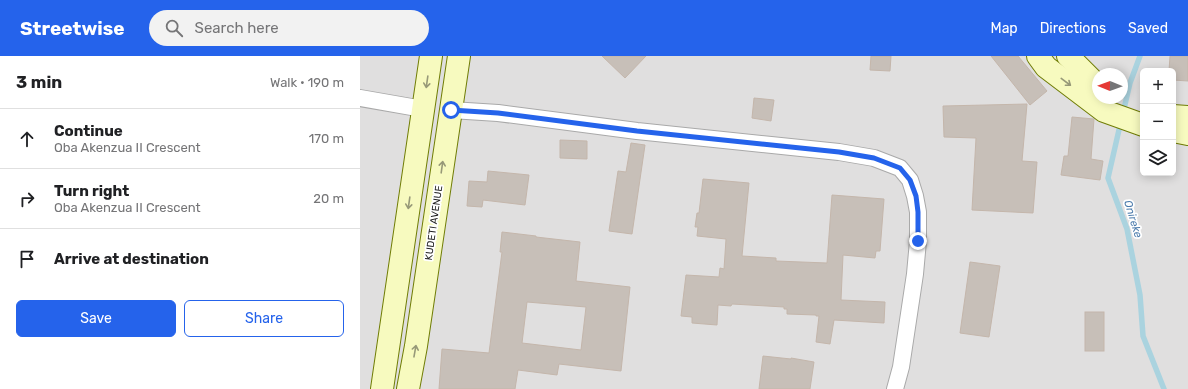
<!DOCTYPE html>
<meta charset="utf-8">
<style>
:root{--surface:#fff;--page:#f2f2f2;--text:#202124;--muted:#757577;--line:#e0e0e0;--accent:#2563eb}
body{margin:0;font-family:Rubik,sans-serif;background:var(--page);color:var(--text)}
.controls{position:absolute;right:12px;top:12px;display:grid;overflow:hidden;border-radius:6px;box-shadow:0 2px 10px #0003}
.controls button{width:36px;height:36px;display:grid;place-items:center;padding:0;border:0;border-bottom:1px solid var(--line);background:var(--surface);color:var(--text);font:20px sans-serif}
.compass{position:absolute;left:732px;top:12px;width:36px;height:36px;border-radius:50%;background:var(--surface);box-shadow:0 2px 10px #0003;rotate:271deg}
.stop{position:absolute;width:12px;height:12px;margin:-9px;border:3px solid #2563eb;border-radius:50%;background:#fff}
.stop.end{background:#2563eb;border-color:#fff;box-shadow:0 1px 4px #0008}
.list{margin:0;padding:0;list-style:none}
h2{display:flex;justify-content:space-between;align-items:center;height:52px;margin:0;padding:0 16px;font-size:17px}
h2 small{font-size:13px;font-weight:400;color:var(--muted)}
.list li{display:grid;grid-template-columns:26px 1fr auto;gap:12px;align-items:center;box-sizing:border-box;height:60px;padding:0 16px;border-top:1px solid var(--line)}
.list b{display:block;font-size:15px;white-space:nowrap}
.list p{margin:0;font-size:13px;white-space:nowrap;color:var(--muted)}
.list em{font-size:13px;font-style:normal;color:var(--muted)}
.actions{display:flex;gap:8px;padding:12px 16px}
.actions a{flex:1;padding:9px 0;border:1px solid var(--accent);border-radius:6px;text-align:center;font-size:14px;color:var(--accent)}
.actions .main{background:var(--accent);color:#fff}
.icon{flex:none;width:22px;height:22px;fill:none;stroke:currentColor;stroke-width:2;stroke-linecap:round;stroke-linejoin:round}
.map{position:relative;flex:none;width:828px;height:333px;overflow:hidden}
header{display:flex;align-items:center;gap:24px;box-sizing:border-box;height:56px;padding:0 20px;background:var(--accent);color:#fff}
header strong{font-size:19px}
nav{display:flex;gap:22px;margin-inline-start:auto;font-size:14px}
.search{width:280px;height:36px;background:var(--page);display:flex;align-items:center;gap:10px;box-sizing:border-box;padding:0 14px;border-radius:22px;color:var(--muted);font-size:15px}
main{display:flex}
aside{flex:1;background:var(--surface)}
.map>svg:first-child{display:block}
</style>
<header>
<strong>Streetwise</strong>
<div class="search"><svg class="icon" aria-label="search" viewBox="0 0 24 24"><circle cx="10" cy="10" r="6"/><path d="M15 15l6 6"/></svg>Search here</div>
<nav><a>Map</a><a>Directions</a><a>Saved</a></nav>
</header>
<main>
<aside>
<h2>3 min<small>Walk · 190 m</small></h2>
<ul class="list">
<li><svg class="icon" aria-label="ahead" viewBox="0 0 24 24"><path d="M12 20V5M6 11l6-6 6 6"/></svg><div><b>Continue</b><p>Oba Akenzua II Crescent</p></div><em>170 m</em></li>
<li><svg class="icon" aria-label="right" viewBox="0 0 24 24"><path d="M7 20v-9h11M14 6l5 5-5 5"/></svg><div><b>Turn right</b><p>Oba Akenzua II Crescent</p></div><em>20 m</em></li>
<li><svg class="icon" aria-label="arrive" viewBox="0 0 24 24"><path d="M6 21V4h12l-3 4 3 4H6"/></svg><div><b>Arrive at destination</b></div></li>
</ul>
<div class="actions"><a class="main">Save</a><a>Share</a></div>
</aside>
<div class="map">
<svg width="828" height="333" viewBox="0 0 828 333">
<rect width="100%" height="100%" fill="#f2efe9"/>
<path fill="#e0dfdf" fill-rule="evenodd" d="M 0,0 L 828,0 L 828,333 L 0,333 ZM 783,15 L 813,15 L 813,117 L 783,117 ZM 738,18 L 762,18 L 762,42 L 738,42 Z"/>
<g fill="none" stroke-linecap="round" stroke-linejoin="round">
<g stroke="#aad3df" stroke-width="5.5">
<polyline points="763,57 770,27 780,0"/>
<polyline points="761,65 748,122 767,173 780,239 783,280 804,333"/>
</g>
</g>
<g fill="#c7bfb8" stroke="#c4b6ab" fill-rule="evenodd">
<polygon points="242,0 286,0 265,22"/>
<polygon points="511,0 531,0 530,15 510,14"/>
<polygon points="631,0 658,0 687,35 670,49"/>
<polygon points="810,0 828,0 828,25 813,24 813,15 809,15"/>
<polygon points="394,42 414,44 411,65 392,62"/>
<polygon points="667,48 662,105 677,106 673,157 612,154 616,82 584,81 583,50"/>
<polygon points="712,61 734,63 731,103 743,105 740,124 701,119 704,100 708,100"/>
<polygon points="200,84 227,85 227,103 200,102"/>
<polygon points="271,87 285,89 272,178 249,175 258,115 266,116"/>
<polygon points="128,115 169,119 165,149 123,144 122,151 107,150 109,125 127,126"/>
<polygon points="343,123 389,127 382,200 416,202 416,205 467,207 472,139 524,143 520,195 516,195 515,202 483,199 481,244 525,246 524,267 474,264 470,288 456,286 459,260 456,260 456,259 427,258 427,253 424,253 424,251 372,248 371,250 358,249 357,269 332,267 332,261 321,260 326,219 359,221 360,212 364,213 366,183 337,180 338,171 335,171 337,157 339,157"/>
<path d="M 142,176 L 176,180 L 176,181 L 220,186 L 216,225 L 270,231 L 261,315 L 199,308 L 197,319 L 158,314 L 155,333 L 79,333 L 82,293 L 129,297 L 142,196 L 140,196 ZM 167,246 L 226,251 L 221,294 L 162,287 Z"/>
<polygon points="610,206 640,210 629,281 600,277"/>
<rect x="725" y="256" width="19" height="39"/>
<polygon points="403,300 431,303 431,302 454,306 450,333 399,333"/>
</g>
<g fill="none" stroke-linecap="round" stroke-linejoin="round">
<defs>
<g id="street">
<polyline points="0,42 63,53"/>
<polyline points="91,54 138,57 277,75 479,96 514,102 540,112 550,124 555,140 558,156 558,185 555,218 541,311 535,333"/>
</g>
<g id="secondary">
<polyline points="678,0 686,11 744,55 783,69"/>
<polyline points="708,0 738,30"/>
<polyline points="813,60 828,61"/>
<polyline points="813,75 828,78"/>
<polyline points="22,333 71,0"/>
<polyline points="48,333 56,290 99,0"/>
</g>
</defs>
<use href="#street" stroke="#a9a9a9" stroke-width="18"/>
<use href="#secondary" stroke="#707d05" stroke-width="24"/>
<use href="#street" stroke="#fff" stroke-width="16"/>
<use href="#secondary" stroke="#f7fabf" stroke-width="22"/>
</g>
<defs><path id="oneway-shaft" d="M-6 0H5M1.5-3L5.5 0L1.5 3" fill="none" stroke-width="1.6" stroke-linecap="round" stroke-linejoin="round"/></defs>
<g stroke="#979978">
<use href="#oneway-shaft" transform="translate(67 26) rotate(98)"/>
<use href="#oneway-shaft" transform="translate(706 26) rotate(37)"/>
<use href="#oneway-shaft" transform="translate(82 111) rotate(-82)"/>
<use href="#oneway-shaft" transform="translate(49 147) rotate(98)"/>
<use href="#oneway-shaft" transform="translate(55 295) rotate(-80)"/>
</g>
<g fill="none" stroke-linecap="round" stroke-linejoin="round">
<polyline stroke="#2563eb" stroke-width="5" points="91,54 138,57 277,75 479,96 514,102 540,112 550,124 556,140 558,156 558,185"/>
</g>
<g text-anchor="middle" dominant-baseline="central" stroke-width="3.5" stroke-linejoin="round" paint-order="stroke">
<g font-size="10" fill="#222" stroke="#fff">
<text transform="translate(74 167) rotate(-82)">KUDETI AVENUE</text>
</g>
<g font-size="11" font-style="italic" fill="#4a7aab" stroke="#fff">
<text transform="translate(773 163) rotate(73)">Onireke</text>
</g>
</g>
</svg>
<div class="controls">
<button>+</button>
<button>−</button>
<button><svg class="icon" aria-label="layers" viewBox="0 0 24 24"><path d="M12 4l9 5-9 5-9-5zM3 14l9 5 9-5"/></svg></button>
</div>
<svg class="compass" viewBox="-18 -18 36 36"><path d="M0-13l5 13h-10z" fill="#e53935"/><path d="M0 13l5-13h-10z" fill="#757577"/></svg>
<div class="stop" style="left:91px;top:54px"></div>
<div class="stop end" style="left:558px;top:185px"></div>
</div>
</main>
